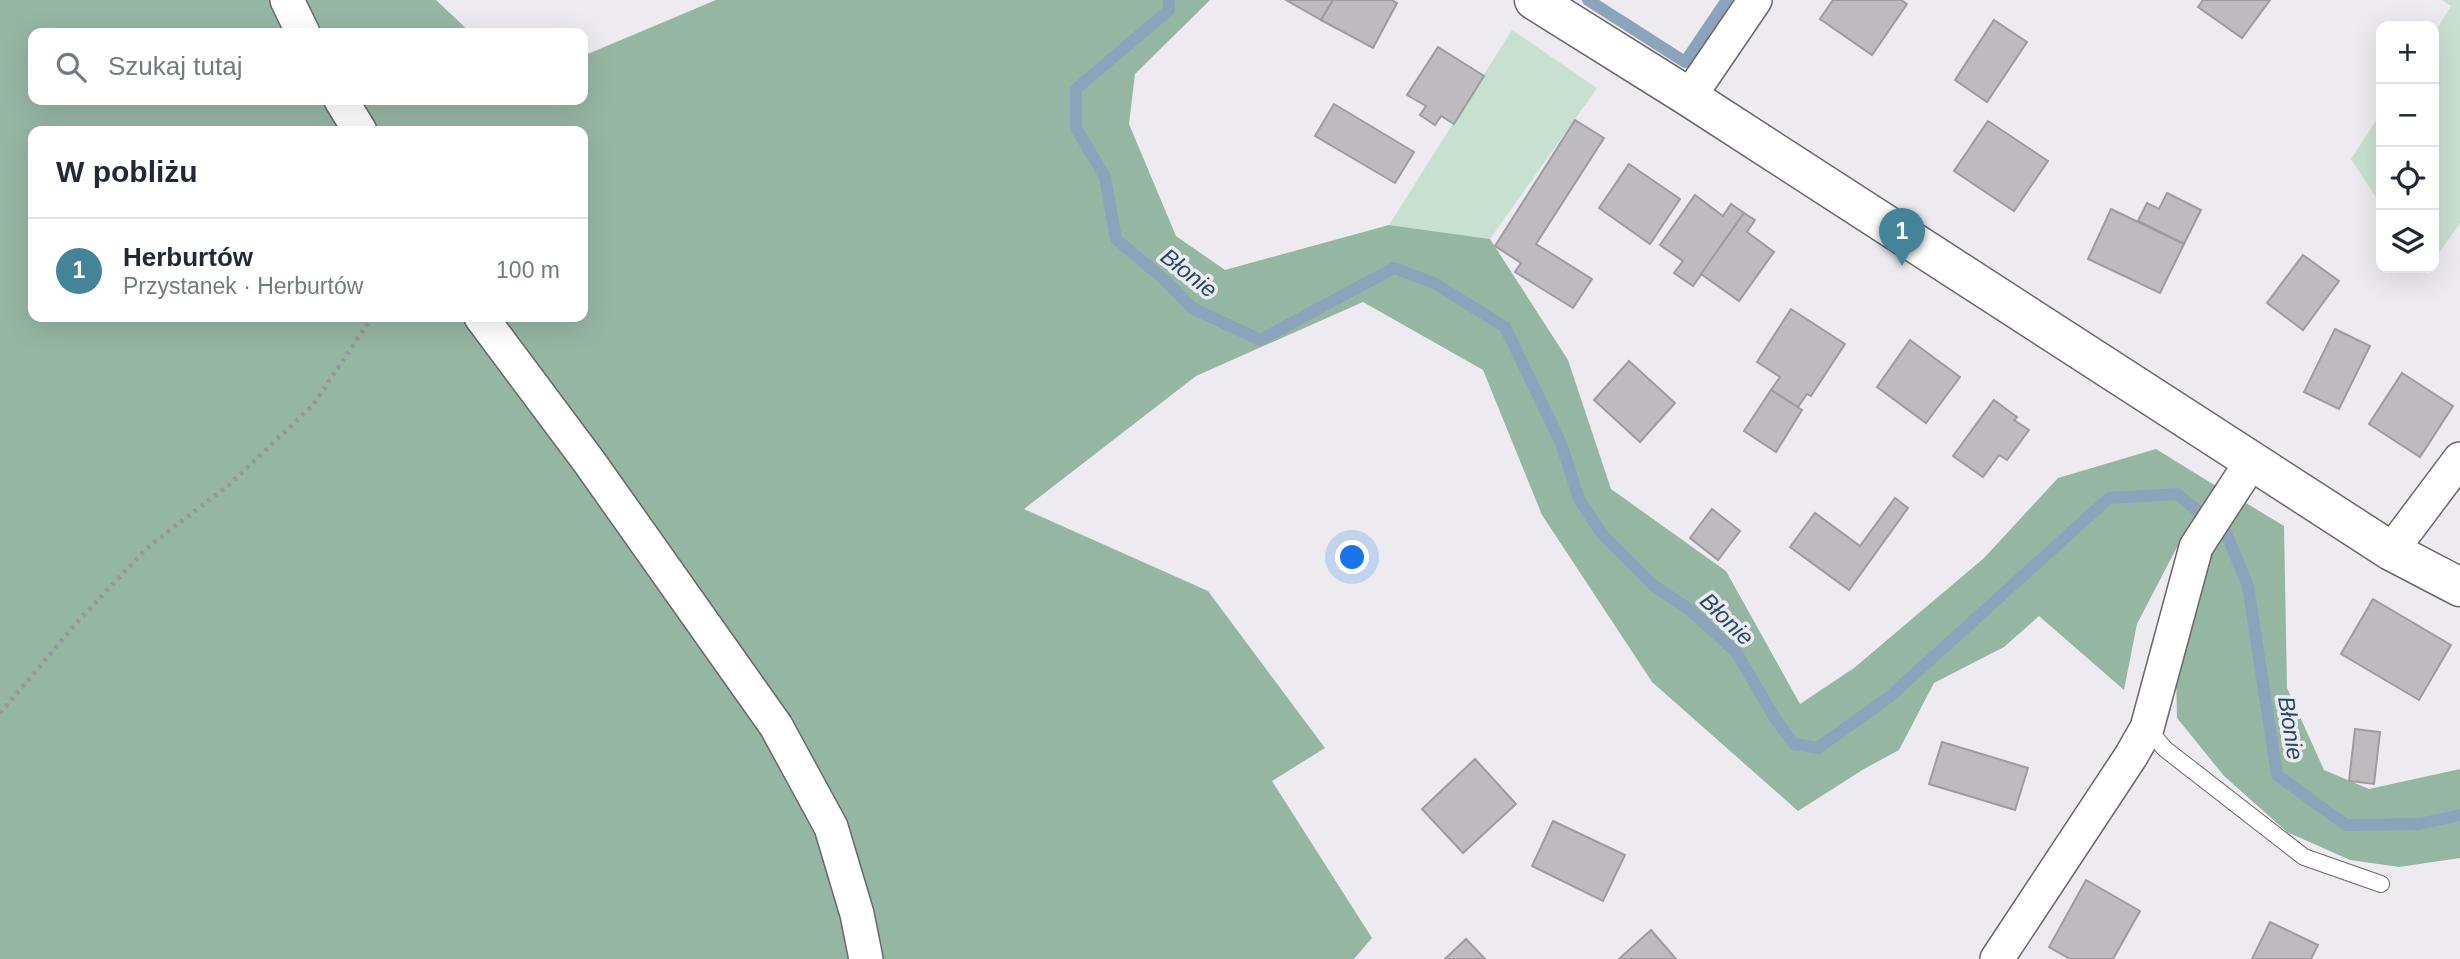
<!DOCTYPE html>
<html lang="pl">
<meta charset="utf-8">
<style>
:root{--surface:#fff;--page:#f6f6f7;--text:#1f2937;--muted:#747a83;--line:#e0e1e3;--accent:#448498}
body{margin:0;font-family:Helvetica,sans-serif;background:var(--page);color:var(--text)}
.controls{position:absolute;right:21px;top:21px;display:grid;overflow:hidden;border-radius:14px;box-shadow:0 7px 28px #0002}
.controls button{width:63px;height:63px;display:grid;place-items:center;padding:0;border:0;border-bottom:2px solid var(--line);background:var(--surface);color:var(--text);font:35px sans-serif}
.you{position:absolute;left:1353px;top:558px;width:24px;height:24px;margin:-18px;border:5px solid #fff;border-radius:50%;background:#1a73e8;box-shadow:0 0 0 10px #1a73e833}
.badge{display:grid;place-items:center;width:46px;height:46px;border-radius:50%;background:var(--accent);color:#fff;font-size:23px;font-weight:700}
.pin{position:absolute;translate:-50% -58px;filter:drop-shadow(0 2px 4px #0008)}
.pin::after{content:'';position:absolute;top:37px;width:24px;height:21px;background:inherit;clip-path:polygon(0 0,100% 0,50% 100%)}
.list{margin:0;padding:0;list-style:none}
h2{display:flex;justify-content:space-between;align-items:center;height:91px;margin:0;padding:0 28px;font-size:30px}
h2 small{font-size:23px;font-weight:400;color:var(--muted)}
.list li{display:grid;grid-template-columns:46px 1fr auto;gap:21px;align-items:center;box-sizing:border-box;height:105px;padding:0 28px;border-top:2px solid var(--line)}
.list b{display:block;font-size:26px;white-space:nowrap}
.list p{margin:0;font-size:23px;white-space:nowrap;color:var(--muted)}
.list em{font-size:23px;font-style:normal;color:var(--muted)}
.icon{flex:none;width:38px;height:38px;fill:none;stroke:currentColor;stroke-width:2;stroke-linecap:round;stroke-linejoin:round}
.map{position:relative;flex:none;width:2460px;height:959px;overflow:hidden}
.search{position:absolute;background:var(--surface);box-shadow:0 7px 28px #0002;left:28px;top:28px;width:560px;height:77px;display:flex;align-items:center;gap:18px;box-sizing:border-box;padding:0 24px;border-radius:14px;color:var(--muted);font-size:26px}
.panel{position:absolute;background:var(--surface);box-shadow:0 7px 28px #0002;left:28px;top:126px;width:560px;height:196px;border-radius:14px}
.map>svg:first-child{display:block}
</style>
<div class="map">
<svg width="2460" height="959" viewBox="0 0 2460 959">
<rect width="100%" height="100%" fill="#edebef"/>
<g fill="#c8e0d2">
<polygon points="2442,0 2460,0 2460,223 2434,260 2434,33 2451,6"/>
<polygon points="1512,30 1597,88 1490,239 1389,225"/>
<polygon points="2381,113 2381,205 2351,159"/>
</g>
<g fill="#96b6a4" fill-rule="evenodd">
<path d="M 0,0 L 436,0 L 471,33 L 33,33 L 33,100 L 583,100 L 583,56 L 716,0 L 1210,0 L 1135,74 L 1129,124 L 1176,236 L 1225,270 L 1389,225 L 1490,239 L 1568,360 L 1611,489 L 1726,571 L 1800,704 L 1854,668 L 1984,558 L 2058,478 L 2156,449 L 2216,486 L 2176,549 L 2137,624 L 2124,690 L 2039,616 L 2004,647 L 1934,683 L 1899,750 L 1864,769 L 1798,811 L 1652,682 L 1542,515 L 1483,370 L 1363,302 L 1196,376 L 1024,509 L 1208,591 L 1325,748 L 1272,781 L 1372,938 L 1354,959 L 0,959 ZM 33,131 L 583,131 L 583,317 L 33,317 Z"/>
<polygon points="2246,503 2284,526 2287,688 2324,770 2369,789 2460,769 2460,858 2399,867 2350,860 2287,832 2224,776 2177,718 2176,675 2204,562"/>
</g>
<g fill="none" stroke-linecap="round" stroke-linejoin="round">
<g stroke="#8ca4bb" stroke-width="12">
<polyline points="1169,0 1169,10 1076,89 1076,128 1105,177 1116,239 1166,281 1192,308 1260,340 1394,268 1434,283 1505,327 1561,443 1579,499 1602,534 1653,585 1690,610 1736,652 1776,720 1794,744 1818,748 1888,698 2109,498 2177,494 2227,535 2248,586 2277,775 2346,825 2419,824 2460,815"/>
<polyline points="1588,0 1685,62 1727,0"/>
</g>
</g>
<g fill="#bdbbbe" stroke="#9d9b9e" stroke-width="2">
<polygon points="1286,0 1333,0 1321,20"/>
<polygon points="1333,0 1392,0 1397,3 1373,48 1321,20"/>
<polygon points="1833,0 1901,0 1907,4 1872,55 1820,19"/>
<polygon points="2203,0 2270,0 2242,38 2198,7"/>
<polygon points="1994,20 2027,42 1987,102 1955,80"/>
<polygon points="1438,47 1484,76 1454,124 1441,116 1435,125 1420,115 1426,106 1407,95"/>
<polygon points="1334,104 1414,152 1395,183 1315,136"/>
<polygon points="1575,120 1604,138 1536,244 1592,279 1573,308 1515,272 1521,263 1495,246"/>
<polygon points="1988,121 2048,161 2014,211 1954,171"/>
<polygon points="1629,164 1680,199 1650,244 1599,208"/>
<polygon points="2167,193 2201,210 2184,244 2138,221 2147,203 2159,209"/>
<polygon points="1695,195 1723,216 1731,204 1744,213 1693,286 1674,273 1683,261 1660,245"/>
<polygon points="2111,209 2184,244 2160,293 2088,259"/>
<polygon points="1744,213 1755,220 1747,232 1774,252 1739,301 1701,274"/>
<polygon points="2303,255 2339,281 2303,330 2267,303"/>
<polygon points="1791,309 1845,344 1811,396 1807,394 1798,407 1771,390 1780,377 1757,362"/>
<polygon points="2335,329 2370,346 2339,409 2304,392"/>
<polygon points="1910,340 1960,377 1926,423 1877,387"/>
<polygon points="1629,361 1675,403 1640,442 1594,400"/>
<polygon points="2402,373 2453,406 2420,457 2369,424"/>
<polygon points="1771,390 1802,410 1776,452 1744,431"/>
<polygon points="1994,400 2017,417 2014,420 2029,430 2007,460 1999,455 1983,477 1953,456"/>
<polygon points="1895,498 1908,508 1849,590 1790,547 1815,513 1860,546"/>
<polygon points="1712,509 1740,531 1718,560 1690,538"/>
<polygon points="2373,599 2451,645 2419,700 2341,654"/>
<polygon points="2355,729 2380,732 2374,784 2349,781"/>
<polygon points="1942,742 2028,768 2015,810 1929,784"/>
<polygon points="1475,759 1516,804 1463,853 1422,809"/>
<polygon points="1553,821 1625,855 1603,901 1532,866"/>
<polygon points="2086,880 2140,911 2113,959 2070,959 2049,947"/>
<polygon points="2270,922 2318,945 2311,959 2252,959"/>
<polygon points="1651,930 1676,959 1619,959"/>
<polygon points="1466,939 1485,959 1445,959"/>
</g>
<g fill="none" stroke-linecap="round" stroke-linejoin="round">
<defs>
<polyline id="lane" points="2147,728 2165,749 2304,857 2381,884"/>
<g id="street">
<polyline points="287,0 303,33"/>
<polyline points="1689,97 1755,0"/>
<polyline points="341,100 360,131"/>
<polyline points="481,317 590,463 776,726 831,827 857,914 866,959"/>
<polyline points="2391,551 2460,459"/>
<polyline points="1997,959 2131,756 2147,728 2196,547 2252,461"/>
</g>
<polyline id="secondary" points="1534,0 1689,97 2391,551 2460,587"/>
</defs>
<use href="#lane" stroke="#69676b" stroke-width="18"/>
<use href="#street" stroke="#69676b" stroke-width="36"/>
<use href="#secondary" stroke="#69676b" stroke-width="41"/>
<polyline stroke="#979698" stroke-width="4.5" stroke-dasharray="3.5 5" stroke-linecap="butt" points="0,713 80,619 147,548 230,484 313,405 372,317"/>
<use href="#lane" stroke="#fff" stroke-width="16"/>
<use href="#street" stroke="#fff" stroke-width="33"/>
<use href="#secondary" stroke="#fff" stroke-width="38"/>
</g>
<g text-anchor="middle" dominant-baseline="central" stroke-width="7" stroke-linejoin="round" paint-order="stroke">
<g font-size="23" font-style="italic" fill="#224a6c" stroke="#edebef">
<text transform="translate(1189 273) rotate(38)">Błonie</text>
<text transform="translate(1727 619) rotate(44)">Błonie</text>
<text transform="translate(2291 728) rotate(81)">Błonie</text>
</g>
</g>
</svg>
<div class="controls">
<button>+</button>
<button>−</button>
<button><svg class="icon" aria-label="locate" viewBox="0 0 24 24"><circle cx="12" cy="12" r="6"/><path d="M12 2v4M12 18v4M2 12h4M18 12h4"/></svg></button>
<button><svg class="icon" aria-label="layers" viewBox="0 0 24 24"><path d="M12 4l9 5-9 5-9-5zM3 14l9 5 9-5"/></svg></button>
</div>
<div class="you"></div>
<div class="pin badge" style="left:1902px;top:266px">1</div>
<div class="search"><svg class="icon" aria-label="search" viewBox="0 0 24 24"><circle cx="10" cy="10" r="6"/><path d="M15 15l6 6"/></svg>Szukaj tutaj</div>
<section class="panel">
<h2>W pobliżu<small></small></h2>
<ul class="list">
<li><span class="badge">1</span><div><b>Herburtów</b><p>Przystanek · Herburtów</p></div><em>100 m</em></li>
</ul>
</section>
</div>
